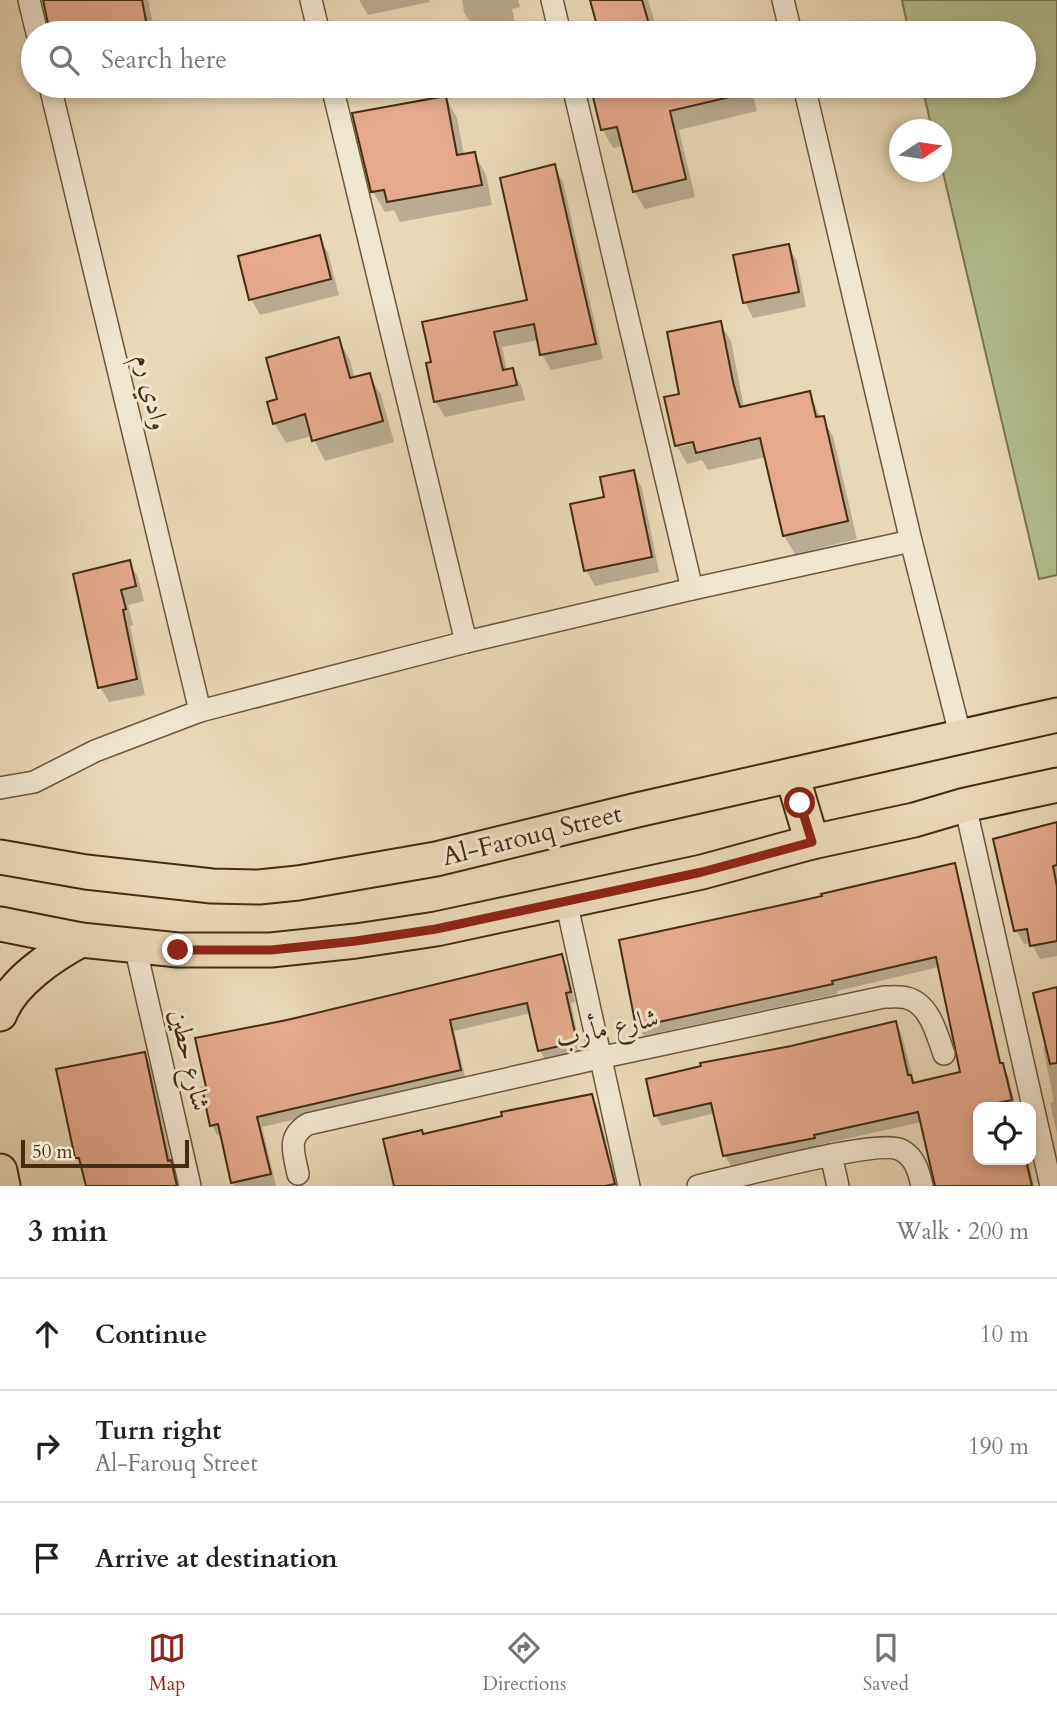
<!DOCTYPE html>
<meta charset="utf-8">
<style>
:root{--surface:#fff;--page:#f2f2f2;--text:#202124;--muted:#757577;--line:#e0e0e0;--accent:#8f2418}
body{margin:0;font-family:Cardo,Amiri,serif;background:var(--page);color:var(--text)}
.controls{position:absolute;right:21px;bottom:21px;display:grid;overflow:hidden;border-radius:14px;box-shadow:0 4px 10px #0003}
.controls button{width:63px;height:63px;display:grid;place-items:center;padding:0;border:0;border-bottom:2px solid var(--line);background:var(--surface);color:var(--text);font:35px sans-serif}
.compass{position:absolute;left:889px;top:119px;width:63px;height:63px;border-radius:50%;background:var(--surface);box-shadow:0 4px 10px #0003;rotate:77deg}
.scale{position:absolute;left:21px;bottom:18px;width:168px;box-sizing:border-box;padding-left:7px;border:4px solid #452c11;border-top:0;font-size:19px;line-height:24px;white-space:nowrap;color:#452c11;-webkit-text-stroke:5px #f1e6d0;paint-order:stroke}
.stop{position:absolute;width:21px;height:21px;margin:-16px;border:5px solid #8f2418;border-radius:50%;background:#fff}
.stop.end{background:#8f2418;border-color:#fff;box-shadow:0 2px 7px #0008}
.list{margin:0;padding:0;list-style:none}
h2{display:flex;justify-content:space-between;align-items:center;height:91px;margin:0;padding:0 28px;font-size:30px}
h2 small{font-size:23px;font-weight:400;color:var(--muted)}
.list li{display:grid;grid-template-columns:46px 1fr auto;gap:21px;align-items:center;box-sizing:border-box;height:112px;padding:0 28px;border-top:2px solid var(--line)}
.list b{display:block;font-size:26px;white-space:nowrap}
.list p{margin:0;font-size:23px;white-space:nowrap;color:var(--muted)}
.list em{font-size:23px;font-style:normal;color:var(--muted)}
.icon{flex:none;width:38px;height:38px;fill:none;stroke:currentColor;stroke-width:2;stroke-linecap:round;stroke-linejoin:round}
.map{position:relative;flex:none;width:1057px;height:1186px;overflow:hidden}
.search{position:absolute;background:var(--surface);box-shadow:0 4px 10px #0003;left:21px;right:21px;top:21px;height:77px;display:flex;align-items:center;gap:18px;box-sizing:border-box;padding:0 24px;border-radius:38px;color:var(--muted);font-size:26px}
.sheet{height:427px;background:var(--surface)}
nav{display:flex;justify-content:space-around;align-items:center;box-sizing:border-box;height:98px;border-top:2px solid var(--line);background:var(--surface);font-size:19px;color:var(--muted)}
nav a{display:grid;justify-items:center;gap:4px}
nav .on{color:var(--accent)}
.map>svg:first-child{display:block}
</style>
<div class="map">
<svg width="1057" height="1186" viewBox="0 0 1057 1186">
<rect width="100%" height="100%" fill="#e9d8b7"/>
<filter id="stains"><feTurbulence type="fractalNoise" baseFrequency=".00286" numOctaves="4"/><feColorMatrix values="0 0 0 0 .2 0 0 0 0 .09 0 0 0 0 .02 0 0 0 .5 -.17"/></filter>
<radialGradient id="worn" r=".72"><stop offset=".6" stop-color="#630" stop-opacity="0"/><stop offset="1" stop-color="#630" stop-opacity=".3"/></radialGradient>
<polygon fill="#b3bf90" stroke="#7c7650" stroke-width="2" points="902,0 1057,0 1057,575 1039,579 942,168 942,130 932,129 922,86 1024,86 1024,33 909,33"/>
<g fill="#0003" fill-rule="evenodd">
<polygon points="43,0 148,0 155,33 51,33"/>
<polygon points="359,0 429,0 429,2 368,15"/>
<polygon points="462,0 518,0 520,7 512,9 515,22 475,31 464,12"/>
<polygon points="592,0 648,0 658,33 600,33"/>
<polygon points="598,86 751,86 757,111 679,130 695,197 645,209 634,191 624,146 613,148 603,130"/>
<polygon points="446,98 457,118 464,155 474,154 486,174 492,205 400,222 394,210 385,212 373,192"/>
<polygon points="554,166 563,182 603,359 551,370 542,354 539,340 502,347 507,371 512,370 521,385 525,400 445,417 436,402 428,364 529,301"/>
<polygon points="319,237 328,253 339,295 260,315 251,299"/>
<polygon points="788,246 797,261 806,307 753,318 745,302"/>
<path d="M 720,323 L 731,341 L 744,408 L 809,393 L 821,418 L 833,436 L 857,539 L 795,554 L 784,536 L 766,457 L 708,470 L 702,460 L 687,464 L 677,446 L 666,399 L 681,395 ZM 768,434 L 769,437 L 697,454 L 697,451 ZM 701,438 L 702,442 L 680,447 L 680,443 Z"/>
<polygon points="338,339 350,360 355,379 369,375 381,395 394,442 325,461 312,436 286,443 274,423 280,401"/>
<polygon points="633,472 642,488 659,572 595,586 586,570 606,498"/>
<polygon points="129,562 138,577 144,601 128,605 133,625 130,626 145,695 109,702 100,687 75,575"/>
<polygon points="1057,824 1057,956 1040,959 1031,943 1024,944 1016,930"/>
<polygon points="954,865 959,876 1002,1065 1008,1075 1016,1107 978,1107 978,1160 1028,1160 1034,1186 937,1186 922,1122 818,1145 819,1148 731,1166 725,1156 715,1113 662,1126 656,1116 648,1080 896,1023 901,1033 915,1084 962,1073 939,967 837,991 837,994 644,1036 638,1026 777,908"/>
<polygon points="562,956 567,966 575,1002 571,1003 581,1052 546,1061 540,1051 531,1013 454,1031 466,1080 262,1127 276,1186 234,1186 223,1134 217,1135 212,1125 288,1021"/>
<polygon points="1057,989 1057,1133 1050,1103 1054,1102 1043,1047 1048,1046"/>
<polygon points="144,1054 150,1064 172,1166 179,1186 87,1186 83,1169 77,1158"/>
<polygon points="592,1096 597,1106 617,1186 396,1186"/>
</g>
<g fill="#e5a98d" stroke="#452c11" stroke-width="2">
<polygon points="43,0 142,0 147,26 127,29 128,33 50,33"/>
<polygon points="590,0 642,0 651,31 640,33 599,33"/>
<polygon points="596,86 747,86 747,93 670,111 686,179 633,192 617,127 601,130 593,97 598,96"/>
<polygon points="446,96 457,155 475,152 482,185 387,202 384,190 371,192 352,113"/>
<polygon points="555,164 596,344 540,355 534,324 494,332 503,370 513,368 517,385 434,402 426,363 431,362 422,322 527,300 500,178"/>
<polygon points="320,235 331,279 249,300 238,256"/>
<polygon points="789,244 799,292 743,303 733,255"/>
<polygon points="721,321 733,382 740,407 810,391 816,417 824,416 848,521 783,536 760,438 696,453 693,442 675,446 664,397 679,394 667,332"/>
<polygon points="339,337 350,378 370,373 383,421 312,441 305,414 273,424 267,402 277,399 266,358"/>
<polygon points="634,470 652,557 584,571 570,504 604,497 600,477"/>
<polygon points="130,560 136,586 121,590 126,609 123,610 137,679 98,688 73,574"/>
<polygon points="1057,822 1057,865 1053,866 1057,886 1057,941 1030,946 1027,929 1014,931 993,839"/>
<polygon points="955,863 1000,1063 1003,1063 1012,1100 978,1107 978,1160 1026,1160 1032,1186 935,1186 918,1112 814,1135 815,1138 723,1156 711,1103 654,1116 646,1079 701,1066 700,1063 791,1046 896,1021 908,1075 911,1075 913,1083 960,1072 936,957 832,981 833,984 636,1027 619,940 777,906 822,896 821,894"/>
<polygon points="562,954 571,992 566,993 577,1042 538,1051 527,1003 450,1020 461,1070 257,1117 271,1174 231,1183 218,1124 210,1126 202,1088 206,1087 195,1038 287,1020"/>
<polygon points="1057,987 1057,1063 1050,1064 1033,993"/>
<polygon points="145,1052 168,1161 171,1160 177,1186 86,1186 79,1158 75,1158 56,1069"/>
<polygon points="592,1094 615,1184 605,1186 394,1186 383,1139 422,1130 423,1134 502,1116 501,1112"/>
</g>
<g fill="none" stroke-linecap="round" stroke-linejoin="round">
<defs>
<g id="street">
<polyline points="29,0 37,33"/>
<polyline points="311,0 319,33"/>
<polyline points="552,0 560,33"/>
<polyline points="783,0 791,33"/>
<polyline points="50,86 200,711"/>
<polyline points="332,86 466,642"/>
<polyline points="573,86 692,589"/>
<polyline points="804,86 911,541 961,738"/>
<polyline points="0,788 34,782 95,751 200,711 466,642 692,589 911,541"/>
<polyline points="965,805 1051,1186"/>
<polyline points="566,901 629,1186"/>
<polyline points="135,946 190,1186"/>
<polyline points="831,1155 838,1186"/>
<path d="M 298,1174 C 294,1153 286,1137 308,1124 L 599,1058 L 884,997 C 891,997 900,996 907,998 C 930,1004 937,1035 944,1054"/>
<path d="M 698,1186 C 730,1179 879,1138 901,1150 C 915,1157 919,1172 922,1186"/>
</g>
<g id="primary">
<polyline points="792,775 812,842"/>
<polyline points="0,857 86,872 212,886 259,887 298,883 436,859 637,810 1057,715"/>
<polyline points="0,924 81,940 178,950 271,950 356,941 436,929 702,872 812,842 914,820 965,805 1057,785"/>
<path d="M 0,1014 C 12,982 53,955 81,940"/>
<polyline points="0,1171 3,1186"/>
</g>
</defs>
<use href="#street" stroke="#6e573a" stroke-width="24"/>
<use href="#primary" stroke="#452c11" stroke-width="37"/>
<use href="#street" stroke="#f1e6d0" stroke-width="21"/>
<use href="#primary" stroke="#e9d8b7" stroke-width="33"/>
</g>
<g fill="none" stroke-linecap="round" stroke-linejoin="round">
<polyline stroke="#8f2418" stroke-width="9" points="178,950 271,950 356,941 436,929 702,872 812,842 800,803"/>
</g>
<g text-anchor="middle" dominant-baseline="central" stroke-width="6" stroke-linejoin="round" paint-order="stroke">
<g font-size="26" fill="#452c11" stroke="#f1e6d0">
<text transform="translate(152 392) rotate(77)">وادي رم</text>
<text transform="translate(532 835) rotate(-14)">Al-Farouq Street</text>
<text transform="translate(607 1028) rotate(-12)">شارع مأرب</text>
<text transform="translate(190 1060) rotate(77)">شارع حطين</text>
</g>
</g>
<rect width="100%" height="100%" filter="url(#stains)"/>
<rect width="100%" height="100%" fill="url(#worn)"/>
</svg>
<div class="controls">
<button><svg class="icon" aria-label="locate" viewBox="0 0 24 24"><circle cx="12" cy="12" r="6"/><path d="M12 2v4M12 18v4M2 12h4M18 12h4"/></svg></button>
</div>
<svg class="compass" viewBox="-18 -18 36 36"><path d="M0-13l5 13h-10z" fill="#e53935"/><path d="M0 13l5-13h-10z" fill="#757577"/></svg>
<div class="scale">50 m</div>
<div class="stop" style="left:800px;top:803px"></div>
<div class="stop end" style="left:178px;top:950px"></div>
<div class="search"><svg class="icon" aria-label="search" viewBox="0 0 24 24"><circle cx="10" cy="10" r="6"/><path d="M15 15l6 6"/></svg>Search here</div>
</div>
<section class="sheet">
<h2>3 min<small>Walk · 200 m</small></h2>
<ul class="list">
<li><svg class="icon" aria-label="ahead" viewBox="0 0 24 24"><path d="M12 20V5M6 11l6-6 6 6"/></svg><div><b>Continue</b></div><em>10 m</em></li>
<li><svg class="icon" aria-label="right" viewBox="0 0 24 24"><path d="M7 20v-9h11M14 6l5 5-5 5"/></svg><div><b>Turn right</b><p>Al-Farouq Street</p></div><em>190 m</em></li>
<li><svg class="icon" aria-label="arrive" viewBox="0 0 24 24"><path d="M6 21V4h12l-3 4 3 4H6"/></svg><div><b>Arrive at destination</b></div></li>
</ul>
</section>
<nav>
<a class="on"><svg class="icon" aria-label="map" viewBox="0 0 24 24"><path d="M3 6l6-2 6 2 6-2v14l-6 2-6-2-6 2zM9 4v14M15 6v14"/></svg>Map</a>
<a><svg class="icon" aria-label="directions" viewBox="0 0 24 24"><path d="M12 3l9 9-9 9-9-9zM9 14v-3h6M13 9l2 2-2 2"/></svg>Directions</a>
<a><svg class="icon" aria-label="saved" viewBox="0 0 24 24"><path d="M7 4h10v16l-5-4-5 4z"/></svg>Saved</a>
</nav>
